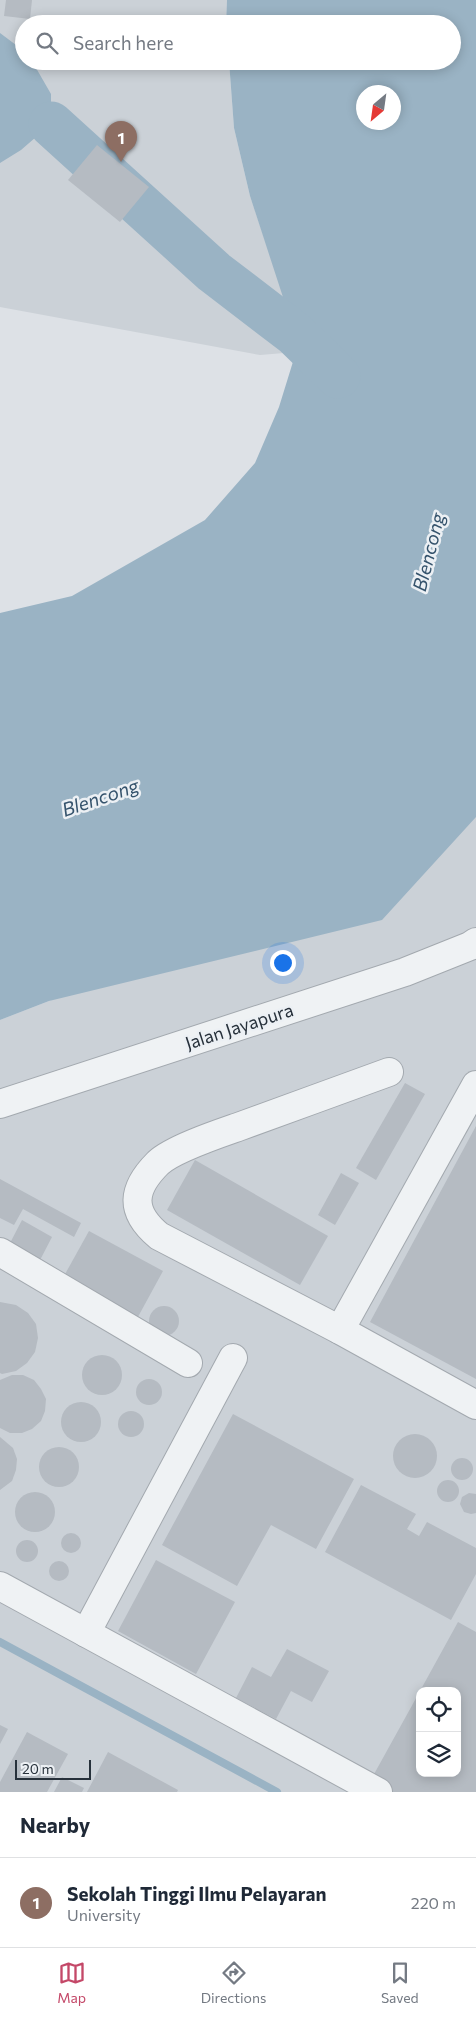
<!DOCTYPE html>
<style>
:root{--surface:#fff;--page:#f2f2f3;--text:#1f2937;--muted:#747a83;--line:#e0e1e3;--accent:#c44868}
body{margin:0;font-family:Commissioner,sans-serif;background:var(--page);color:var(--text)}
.controls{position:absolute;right:15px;bottom:15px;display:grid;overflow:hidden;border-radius:10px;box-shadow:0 2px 12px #0003}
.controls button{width:45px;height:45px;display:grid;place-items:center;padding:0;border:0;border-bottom:1px solid var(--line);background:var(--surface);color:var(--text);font:25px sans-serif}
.compass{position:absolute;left:356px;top:85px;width:45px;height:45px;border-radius:50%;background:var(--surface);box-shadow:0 2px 12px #0003;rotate:209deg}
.scale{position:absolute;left:15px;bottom:12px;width:76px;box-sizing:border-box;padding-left:5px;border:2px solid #27313b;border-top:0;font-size:14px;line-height:18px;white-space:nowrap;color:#27313b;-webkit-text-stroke:4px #ecf0f4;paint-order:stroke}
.you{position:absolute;left:282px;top:962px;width:18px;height:18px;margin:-12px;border:4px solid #fff;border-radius:50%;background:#1a73e8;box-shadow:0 0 0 8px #1a73e833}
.badge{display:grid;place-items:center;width:32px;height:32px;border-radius:50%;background:var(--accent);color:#fff;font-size:16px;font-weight:700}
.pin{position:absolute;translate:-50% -41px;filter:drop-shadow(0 1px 2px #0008)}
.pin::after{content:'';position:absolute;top:26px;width:18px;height:15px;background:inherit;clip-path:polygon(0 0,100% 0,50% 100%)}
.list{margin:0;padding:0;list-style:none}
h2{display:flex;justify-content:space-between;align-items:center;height:65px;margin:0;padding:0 20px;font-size:21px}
h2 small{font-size:16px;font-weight:400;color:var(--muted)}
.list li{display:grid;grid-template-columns:32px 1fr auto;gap:15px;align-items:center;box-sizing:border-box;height:90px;padding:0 20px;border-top:1px solid var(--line)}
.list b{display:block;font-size:19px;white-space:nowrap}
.list p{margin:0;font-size:16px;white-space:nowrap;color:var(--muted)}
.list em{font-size:16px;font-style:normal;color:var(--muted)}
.icon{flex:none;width:28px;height:28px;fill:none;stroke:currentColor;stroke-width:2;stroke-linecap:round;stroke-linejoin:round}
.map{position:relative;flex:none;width:476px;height:1792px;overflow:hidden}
.search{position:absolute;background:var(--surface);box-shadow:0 2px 12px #0003;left:15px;right:15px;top:15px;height:55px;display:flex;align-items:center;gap:12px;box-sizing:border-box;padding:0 18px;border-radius:28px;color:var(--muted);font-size:19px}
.sheet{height:155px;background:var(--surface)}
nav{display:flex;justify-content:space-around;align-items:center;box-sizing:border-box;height:70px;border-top:1px solid var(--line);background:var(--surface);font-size:14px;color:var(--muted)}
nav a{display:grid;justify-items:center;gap:2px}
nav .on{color:var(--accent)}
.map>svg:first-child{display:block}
</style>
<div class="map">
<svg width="476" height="1792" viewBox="0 0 476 1792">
<rect width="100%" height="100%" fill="#dde1e6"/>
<g fill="#cbd1d7" fill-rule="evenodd">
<polygon points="0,0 227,0 226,24 24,24 24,61 229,61 234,128 250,196 289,312 295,334 296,352 260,355 0,307"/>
<path d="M 476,781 L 476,1792 L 0,1792 L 0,1020 L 49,1001 ZM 420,1691 L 457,1691 L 457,1773 L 420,1773 Z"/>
</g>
<g fill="#9ab3c4" fill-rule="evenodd">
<path d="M 227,0 L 476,0 L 476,817 L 382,920 L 49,1001 L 0,1020 L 0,613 L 72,596 L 205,520 L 255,463 L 279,407 L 296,352 L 295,334 L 250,196 L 234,128 L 229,61 L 452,61 L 452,24 L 226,24 ZM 364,92 L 394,92 L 394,122 L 364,122 Z"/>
<polygon points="0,33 24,51 24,61 32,61 51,94 51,124 21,150 0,163"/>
</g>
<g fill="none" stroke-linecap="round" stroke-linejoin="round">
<polyline stroke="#9ab3c4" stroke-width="8" points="0,1642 277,1792"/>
<polyline stroke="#9ab3c4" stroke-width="45" points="51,124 214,272 295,334 338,376"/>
</g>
<g fill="#b5bbc2">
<polygon points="6,0 32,0 30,19 4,16"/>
<polygon points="97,145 149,187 120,222 68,180"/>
<polygon points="405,1083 425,1094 376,1180 356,1168"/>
<polygon points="476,1126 476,1379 370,1322"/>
<polygon points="195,1160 328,1236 300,1285 167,1210"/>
<polygon points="341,1173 359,1183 335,1225 318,1215"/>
<polygon points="0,1179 81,1223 74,1237 23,1209 14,1225 0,1218"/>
<polygon points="22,1220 52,1237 39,1262 9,1245"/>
<polygon points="89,1231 163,1271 133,1326 59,1285"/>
<polygon points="0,1302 16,1305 28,1313 36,1324 38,1338 35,1352 27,1363 16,1371 2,1374 0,1373"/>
<circle cx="164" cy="1321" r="15"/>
<circle cx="102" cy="1375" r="20"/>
<polygon points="12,1375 23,1375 34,1380 41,1389 46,1399 45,1411 41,1421 32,1429 22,1433 10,1433 0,1428 0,1380"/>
<circle cx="149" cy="1392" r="13"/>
<circle cx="81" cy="1422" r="20"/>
<circle cx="131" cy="1424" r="13"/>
<polygon points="233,1414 354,1479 316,1549 271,1525 237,1586 162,1545"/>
<circle cx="415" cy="1456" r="22"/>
<polygon points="0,1437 13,1448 17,1459 16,1470 12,1481 0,1490"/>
<circle cx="59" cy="1467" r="20"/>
<circle cx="462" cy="1469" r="11"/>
<circle cx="448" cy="1491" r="11"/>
<polygon points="361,1485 416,1514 407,1529 419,1536 427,1522 476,1548 476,1574 451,1620 325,1552"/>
<circle cx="35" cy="1512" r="20"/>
<polygon points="469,1493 476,1494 476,1513 471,1514 464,1512 460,1504 462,1497"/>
<circle cx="71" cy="1543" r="10"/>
<circle cx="27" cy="1551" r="11"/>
<polygon points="156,1560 235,1602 196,1674 118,1631"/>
<circle cx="59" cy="1571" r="10"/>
<polygon points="458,1622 476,1632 476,1792 381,1792 368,1785 420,1691 420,1773 457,1773 457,1691 420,1691"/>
<polygon points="287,1649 329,1671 312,1702 291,1691 276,1719 236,1698 252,1667 271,1677"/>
<polygon points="0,1725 8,1729 0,1744"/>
<polygon points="27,1732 68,1754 47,1792 0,1792 0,1782"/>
<polygon points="108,1752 178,1790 177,1792 87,1792"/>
<polygon points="62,1777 84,1788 82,1792 54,1792"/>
</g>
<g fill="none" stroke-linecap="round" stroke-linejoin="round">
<defs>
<g id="minor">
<path d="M 389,1072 C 339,1090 288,1109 238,1127 C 218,1134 173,1149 158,1163 C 132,1189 129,1211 159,1236 L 340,1330 L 476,1405"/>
<polyline points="0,1104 405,972 470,946 476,942"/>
<polyline points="0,1252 188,1363"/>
<polyline points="340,1330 476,1085"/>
<polyline points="0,1586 378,1792"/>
<polyline points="86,1633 233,1358"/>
</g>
</defs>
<use href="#minor" stroke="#a3a9af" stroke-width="30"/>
<use href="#minor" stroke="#eff2f4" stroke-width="28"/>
</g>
<g text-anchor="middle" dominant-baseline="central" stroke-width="5" stroke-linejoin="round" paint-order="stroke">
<g font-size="18" fill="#27313b" stroke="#ecf0f4">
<text transform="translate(239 1026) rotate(-18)">Jalan Jayapura</text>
</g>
<g font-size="19" font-style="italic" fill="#35536c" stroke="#ecf0f4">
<text transform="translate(428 552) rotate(-76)">Blencong</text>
<text transform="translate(100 797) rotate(-19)">Blencong</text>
</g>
</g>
</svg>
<div class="controls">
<button><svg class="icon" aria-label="locate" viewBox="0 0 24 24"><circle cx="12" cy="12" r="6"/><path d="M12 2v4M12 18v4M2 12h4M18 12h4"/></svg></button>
<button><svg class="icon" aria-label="layers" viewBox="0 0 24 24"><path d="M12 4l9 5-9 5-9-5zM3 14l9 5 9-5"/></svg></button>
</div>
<svg class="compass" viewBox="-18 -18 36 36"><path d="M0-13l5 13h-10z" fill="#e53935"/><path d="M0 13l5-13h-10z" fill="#747a83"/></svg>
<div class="scale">20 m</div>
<div class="you"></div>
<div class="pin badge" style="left:121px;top:162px;background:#8d6e63">1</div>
<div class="search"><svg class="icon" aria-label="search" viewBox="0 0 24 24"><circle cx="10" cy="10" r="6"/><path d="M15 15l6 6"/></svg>Search here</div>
</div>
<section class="sheet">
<h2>Nearby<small></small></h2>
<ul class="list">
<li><span class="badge" style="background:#8d6e63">1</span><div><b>Sekolah Tinggi Ilmu Pelayaran</b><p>University</p></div><em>220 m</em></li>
</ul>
</section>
<nav>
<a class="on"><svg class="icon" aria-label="map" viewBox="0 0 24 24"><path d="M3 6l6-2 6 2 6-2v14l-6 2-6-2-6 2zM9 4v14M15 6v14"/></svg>Map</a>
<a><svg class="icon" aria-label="directions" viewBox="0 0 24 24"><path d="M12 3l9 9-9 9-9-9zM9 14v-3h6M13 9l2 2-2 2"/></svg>Directions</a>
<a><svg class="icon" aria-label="saved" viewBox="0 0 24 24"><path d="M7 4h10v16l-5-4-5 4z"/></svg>Saved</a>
</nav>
